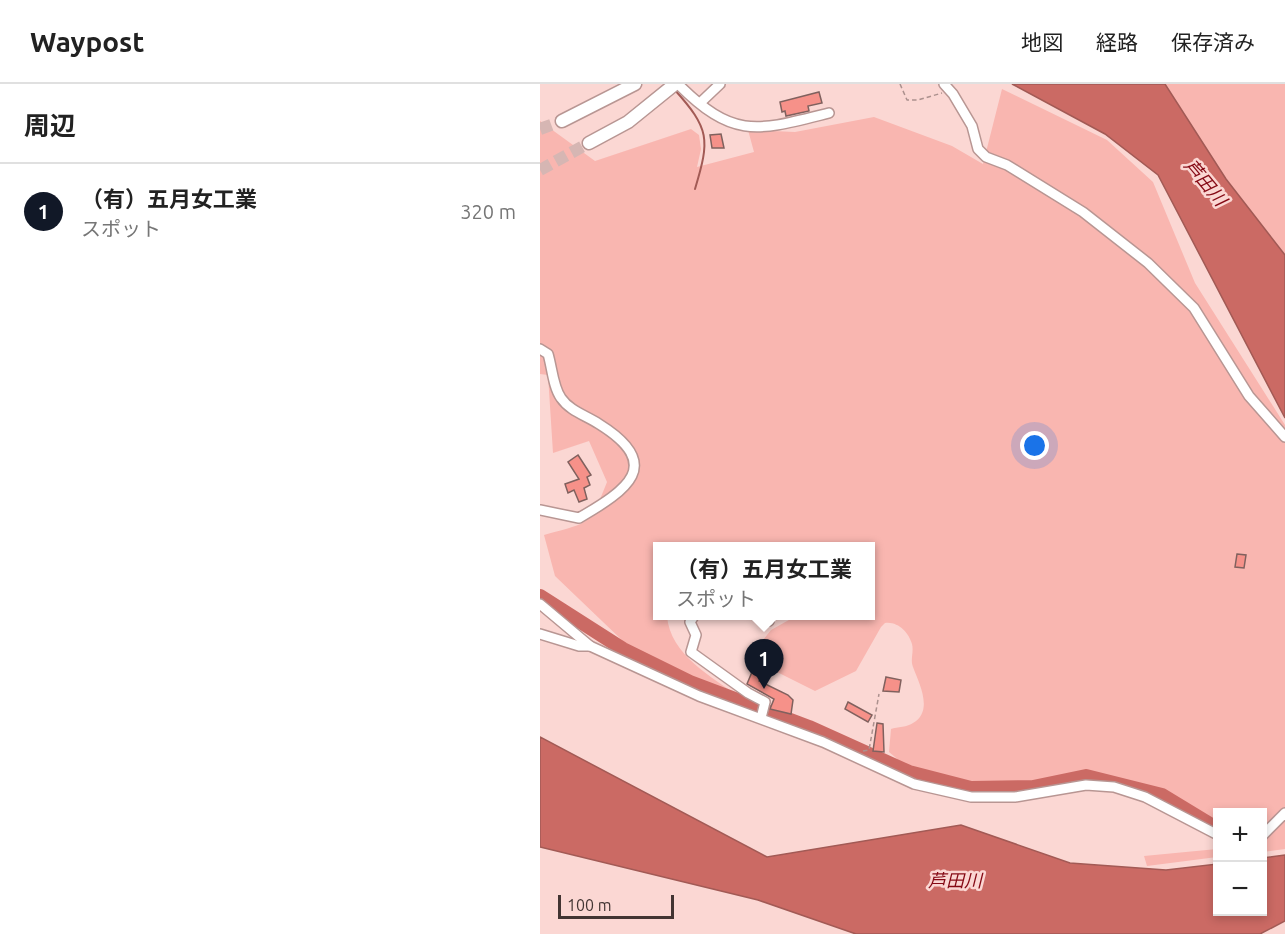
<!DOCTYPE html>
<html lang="ja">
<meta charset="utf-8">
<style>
:root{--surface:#fff;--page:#f6f6f6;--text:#222;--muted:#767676;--line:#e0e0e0;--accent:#111827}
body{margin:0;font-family:Ubuntu,"Noto Sans JP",sans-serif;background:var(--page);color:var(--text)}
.controls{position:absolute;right:18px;bottom:18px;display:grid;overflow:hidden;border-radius:0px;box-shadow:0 3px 9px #0003}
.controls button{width:54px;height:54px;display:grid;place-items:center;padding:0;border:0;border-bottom:2px solid var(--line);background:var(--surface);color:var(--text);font:30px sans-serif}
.scale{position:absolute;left:18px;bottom:15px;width:116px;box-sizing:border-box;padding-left:6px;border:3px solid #423432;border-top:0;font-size:16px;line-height:21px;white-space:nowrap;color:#423432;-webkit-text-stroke:4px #fbd7d3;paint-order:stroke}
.you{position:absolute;left:495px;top:362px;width:21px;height:21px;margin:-15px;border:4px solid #fff;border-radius:50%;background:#1a73e8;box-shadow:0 0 0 9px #1a73e833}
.badge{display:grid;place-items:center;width:39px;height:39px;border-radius:50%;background:var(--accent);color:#fff;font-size:20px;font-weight:700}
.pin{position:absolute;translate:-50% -50px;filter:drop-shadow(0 2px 3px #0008)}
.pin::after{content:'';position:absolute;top:32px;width:21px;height:18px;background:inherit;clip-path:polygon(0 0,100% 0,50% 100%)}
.popup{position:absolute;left:113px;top:458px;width:222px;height:78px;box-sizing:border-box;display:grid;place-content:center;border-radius:0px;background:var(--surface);filter:drop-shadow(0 2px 4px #0005);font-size:20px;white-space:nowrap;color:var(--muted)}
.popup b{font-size:22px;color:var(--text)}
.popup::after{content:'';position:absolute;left:50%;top:100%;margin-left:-12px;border:12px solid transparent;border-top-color:var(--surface)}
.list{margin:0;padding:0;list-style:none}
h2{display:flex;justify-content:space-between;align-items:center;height:78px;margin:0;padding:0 24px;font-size:26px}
h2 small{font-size:20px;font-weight:400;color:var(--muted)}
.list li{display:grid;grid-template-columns:39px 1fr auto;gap:18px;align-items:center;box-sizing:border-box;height:96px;padding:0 24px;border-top:2px solid var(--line)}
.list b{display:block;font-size:22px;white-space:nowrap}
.list p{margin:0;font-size:20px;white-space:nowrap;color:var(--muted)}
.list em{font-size:20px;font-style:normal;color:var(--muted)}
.map{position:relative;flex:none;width:745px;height:850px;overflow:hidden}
header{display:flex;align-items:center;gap:36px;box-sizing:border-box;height:84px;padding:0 30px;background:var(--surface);border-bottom:2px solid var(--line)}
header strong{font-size:28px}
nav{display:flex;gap:33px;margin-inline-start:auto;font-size:21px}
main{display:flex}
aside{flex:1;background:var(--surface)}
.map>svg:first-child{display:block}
</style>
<header>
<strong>Waypost</strong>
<nav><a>地図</a><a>経路</a><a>保存済み</a></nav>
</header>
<main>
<aside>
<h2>周辺<small></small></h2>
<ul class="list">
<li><span class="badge">1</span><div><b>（有）五月女工業</b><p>スポット</p></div><em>320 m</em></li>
</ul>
</aside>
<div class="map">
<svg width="745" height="850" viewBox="0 0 745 850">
<rect width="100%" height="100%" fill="#fbd7d3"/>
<g fill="#f9b6b0">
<polygon points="625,0 745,0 745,171 686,95"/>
<path d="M 462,5 L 567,56 L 613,98 L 655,199 L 745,341 L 745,765 L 723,768 L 722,728 L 678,728 L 677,737 L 624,709 L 550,690 L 472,702 L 439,703 L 362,679 L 349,668 L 351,645 C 357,643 368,643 373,639 C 394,627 379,599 373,583 C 370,576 374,568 372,560 C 369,549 358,537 345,539 L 341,543 L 316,587 L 275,607 L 231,585 L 221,562 L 223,556 L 231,546 L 256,532 L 330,532 L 330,462 L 207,462 C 192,456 185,459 170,462 C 155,466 133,462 118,462 L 118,532 L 127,532 C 130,571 172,593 201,614 L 196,623 L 86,560 L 15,492 L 4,451 C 50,438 49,443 67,398 L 49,357 L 13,369 L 8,291 L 0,290 L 0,37 L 55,77 L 151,45 L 159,51 L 161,65 L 157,83 L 214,68 L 208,46 L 255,48 L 334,33 L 412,62 L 443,80 Z"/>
<polygon points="677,765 677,773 607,782 604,772"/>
</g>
<g fill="#cb6a64" stroke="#a25a55" stroke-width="1.5">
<polygon points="472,0 625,0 686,95 745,171 745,334 618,91 565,50"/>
<polygon points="0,653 227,773 421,741 530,779 626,786 677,780 678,828 722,828 723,774 745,771 745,837 720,850 316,850 218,816 0,763"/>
</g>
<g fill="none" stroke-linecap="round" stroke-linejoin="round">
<path stroke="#a25a55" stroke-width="2" d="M 134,5 C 170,45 170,55 155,105"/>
<polyline stroke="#cb6a64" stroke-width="14" points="0,512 83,565 150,598 269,643 369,688 431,704 493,703 546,692 622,711 678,745"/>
</g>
<g fill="#f69189" stroke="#80615e" stroke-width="1.5">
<polygon points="279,8 282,19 268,22 269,27 246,32 245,27 242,28 240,18"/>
<polygon points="181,50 184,64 172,64 170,51"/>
<polygon points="38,371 51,391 47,393 50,401 44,404 47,415 39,418 34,406 28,409 25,400 39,395 28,378"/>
<polygon points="697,470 706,471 704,484 695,483"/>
<polygon points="212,588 221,593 219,597 248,611 253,616 251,630 230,625 234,615 207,600"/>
<polygon points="346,593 361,596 359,608 343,607"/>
<polygon points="308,618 332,631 328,638 305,625"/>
<polygon points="337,639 343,640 344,668 333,667"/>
</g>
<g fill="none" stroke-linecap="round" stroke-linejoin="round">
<g stroke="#d6b6b3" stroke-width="12" stroke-dasharray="12 6" stroke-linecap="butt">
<polyline points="0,45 22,37"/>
<polyline points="0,86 49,59"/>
</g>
<defs>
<g id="minor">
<path d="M 138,0 C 194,56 217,47 289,29"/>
<polyline points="404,0 413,10 432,42 438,65 446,73 467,81 543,128 608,179 654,224 709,312 745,353"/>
<polyline points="160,19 180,0"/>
<path d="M 0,265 L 8,270 C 12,283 13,303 21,314 C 30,327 45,331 59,340 C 125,381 87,406 39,434 L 0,426"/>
<polyline points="0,520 50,562"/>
<polyline points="154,532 150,538 156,551 151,568 208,609 225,618 221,634"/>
<polyline points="223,532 229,537"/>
<polyline points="0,550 39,562 50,562 159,612 283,658 374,700 431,713 475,713 546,701 574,703 605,713 678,751"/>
<polyline points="722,752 745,729"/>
</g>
<g id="major">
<polyline points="22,37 95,0"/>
<polyline points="49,59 88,38 135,0"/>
</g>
</defs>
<use href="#minor" stroke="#b89693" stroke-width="12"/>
<use href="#major" stroke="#b89693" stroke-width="15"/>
<g stroke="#ac918e" stroke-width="1.5" stroke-dasharray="4.5 3" stroke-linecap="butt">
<polyline points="360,0 367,16 378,16 402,9"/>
<polyline points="323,667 329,666 339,610"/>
</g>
<use href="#minor" stroke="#fff" stroke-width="9"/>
<use href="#major" stroke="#fff" stroke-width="12"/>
</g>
<g text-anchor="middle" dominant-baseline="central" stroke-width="5" stroke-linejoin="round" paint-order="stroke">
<g font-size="18" font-style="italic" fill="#850914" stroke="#fbd7d3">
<text transform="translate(666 98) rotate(50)">芦田川</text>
<text x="415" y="796">芦田川</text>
</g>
</g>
</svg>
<div class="controls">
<button>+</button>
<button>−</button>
</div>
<div class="scale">100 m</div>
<div class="you"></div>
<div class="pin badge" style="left:224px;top:605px">1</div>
<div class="popup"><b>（有）五月女工業</b>スポット</div>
</div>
</main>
